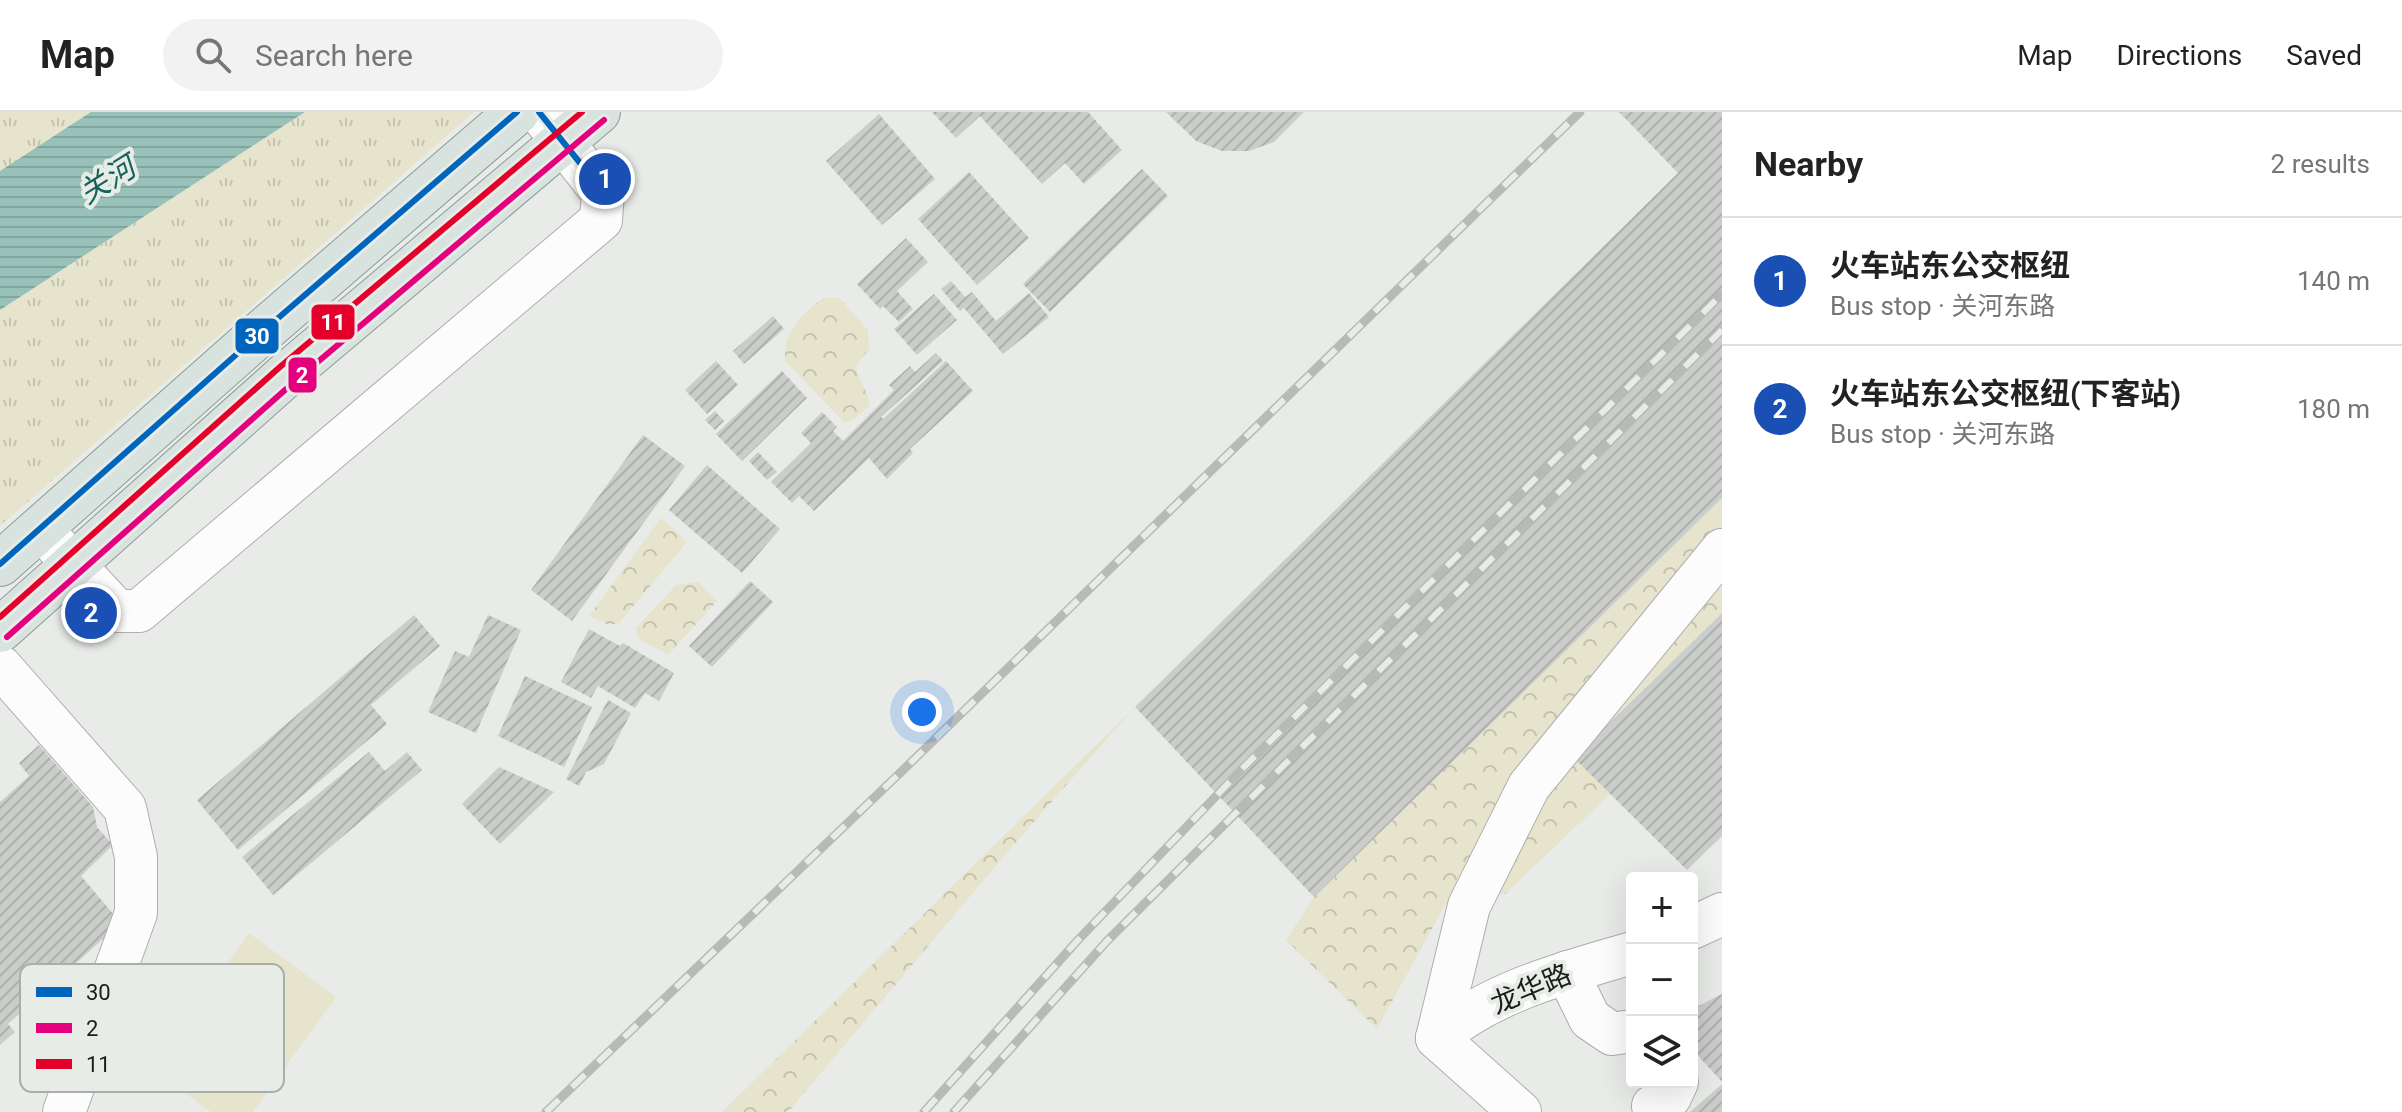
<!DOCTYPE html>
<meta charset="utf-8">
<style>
:root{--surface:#fff;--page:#f2f2f2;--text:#222;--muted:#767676;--line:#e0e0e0;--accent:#2563eb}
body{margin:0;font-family:Roboto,"Noto Sans SC",sans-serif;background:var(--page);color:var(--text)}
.controls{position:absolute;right:24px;bottom:24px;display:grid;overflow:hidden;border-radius:8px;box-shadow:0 8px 32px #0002}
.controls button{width:72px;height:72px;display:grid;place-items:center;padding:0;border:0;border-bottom:2px solid var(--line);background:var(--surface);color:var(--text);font:40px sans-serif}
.you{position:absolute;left:922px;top:600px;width:28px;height:28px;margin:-20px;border:6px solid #fff;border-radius:50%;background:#1a73e8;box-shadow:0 0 0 12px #1a73e833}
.badge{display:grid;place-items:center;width:52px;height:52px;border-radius:50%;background:var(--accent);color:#fff;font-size:26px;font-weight:700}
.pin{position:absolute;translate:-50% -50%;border:4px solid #fff;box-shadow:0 2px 8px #0006}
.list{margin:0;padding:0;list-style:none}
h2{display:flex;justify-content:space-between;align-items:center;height:104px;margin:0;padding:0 32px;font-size:34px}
h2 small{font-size:26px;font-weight:400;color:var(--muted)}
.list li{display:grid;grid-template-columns:52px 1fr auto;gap:24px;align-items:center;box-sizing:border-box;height:128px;padding:0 32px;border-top:2px solid var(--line)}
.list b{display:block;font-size:30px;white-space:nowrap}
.list p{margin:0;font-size:26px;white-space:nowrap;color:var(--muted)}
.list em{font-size:26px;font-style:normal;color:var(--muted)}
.icon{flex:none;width:44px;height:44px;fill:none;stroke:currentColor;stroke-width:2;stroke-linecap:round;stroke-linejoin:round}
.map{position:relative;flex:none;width:1722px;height:1000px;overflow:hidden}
header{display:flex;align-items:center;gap:48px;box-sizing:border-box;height:112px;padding:0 40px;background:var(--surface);border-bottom:2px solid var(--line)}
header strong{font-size:38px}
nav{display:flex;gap:44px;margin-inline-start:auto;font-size:28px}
.search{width:560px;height:72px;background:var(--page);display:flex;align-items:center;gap:20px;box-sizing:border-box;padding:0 28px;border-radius:44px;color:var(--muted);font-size:30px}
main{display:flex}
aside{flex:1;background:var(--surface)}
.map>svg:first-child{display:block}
</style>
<header>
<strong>Map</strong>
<div class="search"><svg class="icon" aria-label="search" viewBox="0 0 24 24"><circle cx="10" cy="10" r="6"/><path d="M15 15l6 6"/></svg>Search here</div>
<nav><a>Map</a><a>Directions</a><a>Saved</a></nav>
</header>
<main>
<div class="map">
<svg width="1722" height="1000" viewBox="0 0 1722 1000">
<defs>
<pattern id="grass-tufts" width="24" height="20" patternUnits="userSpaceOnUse" patternTransform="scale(2)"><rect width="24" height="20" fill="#e6e4cc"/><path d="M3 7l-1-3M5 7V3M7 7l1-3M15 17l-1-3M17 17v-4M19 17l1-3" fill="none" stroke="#c5c3af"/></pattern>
<pattern id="forest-crowns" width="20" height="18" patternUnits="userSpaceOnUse" patternTransform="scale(2)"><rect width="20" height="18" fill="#e6e4cc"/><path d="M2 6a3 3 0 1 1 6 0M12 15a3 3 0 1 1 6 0" fill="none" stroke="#c5c3af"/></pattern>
<pattern id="water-rules" width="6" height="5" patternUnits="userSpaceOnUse" patternTransform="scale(2)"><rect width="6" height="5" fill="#98c1b9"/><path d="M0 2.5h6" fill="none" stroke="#82a59e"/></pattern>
<pattern id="building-hatch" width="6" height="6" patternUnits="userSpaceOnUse" patternTransform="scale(2)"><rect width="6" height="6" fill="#cbcdcb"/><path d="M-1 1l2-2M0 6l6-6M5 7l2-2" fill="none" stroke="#aeb0ae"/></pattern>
</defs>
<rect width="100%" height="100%" fill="#e8ebe8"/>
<g fill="url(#grass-tufts)">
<polygon points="0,0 91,0 0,59"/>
<polygon points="305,0 474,0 0,414 0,198"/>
</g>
<g fill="url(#forest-crowns)">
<path d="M 823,186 L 839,186 L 868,218 L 869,237 L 856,254 C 858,269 869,279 869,294 L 852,309 L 844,310 L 786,250 C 780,224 803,200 823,186 Z"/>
<polygon points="1722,386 1722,501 1574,645 1610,682 1505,782 1452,780 1377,917 1286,828 1314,785"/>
<polygon points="661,406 687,430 619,511 609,513 589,504"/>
<polygon points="698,470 717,489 668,543 639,527 636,516 676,473"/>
<polygon points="1135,595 1010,737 788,1000 722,1000"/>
</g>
<polygon fill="#e6e4cc" points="249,821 336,885 253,1000 211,1000 152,957"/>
<polygon fill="url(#water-rules)" points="91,0 305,0 0,198 0,59"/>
<g fill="url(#building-hatch)">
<polygon points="932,0 1088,0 1122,38 1084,72 1065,51 1042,72 980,4 956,26"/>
<polygon points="1166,0 1304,0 1274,30 1249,39 1222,39 1196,29"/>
<polygon points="1619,0 1722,0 1722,386 1314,785 1135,595 1678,61"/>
<polygon points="879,2 935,67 882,113 826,49"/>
<polygon points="1142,57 1168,84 1050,200 1023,172"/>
<polygon points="969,60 1029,126 977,173 918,107"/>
<polygon points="906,126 928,150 897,179 913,197 899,210 883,194 880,197 857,172"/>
<polygon points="951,169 965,185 972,180 996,209 1029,181 1049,205 1003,242 964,196 960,199 941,177"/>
<polygon points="934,182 957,208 917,243 894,217"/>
<polygon points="773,204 784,217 744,252 733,239"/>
<polygon points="936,241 943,249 881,305 883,307 946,249 973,279 910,337 913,341 887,367 869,346 814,399 799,384 792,391 771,370 811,331 801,321 822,300 837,315 833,319 843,329 894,278 889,273 910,254 915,260"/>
<polygon points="716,249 738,273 707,302 685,278"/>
<polygon points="782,259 807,286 742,349 716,322"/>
<polygon points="715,299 724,309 715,318 705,308"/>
<polygon points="643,323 685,354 572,509 531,478"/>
<polygon points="758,340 777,360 767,368 749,349"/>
<polygon points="707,353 780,417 742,461 669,398"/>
<polygon points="750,469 773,490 712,555 689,534"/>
<polygon points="1722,501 1722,724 1687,758 1574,646"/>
<polygon points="414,503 440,534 371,593 387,612 238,738 197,688"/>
<polygon points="488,503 521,518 476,621 428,600 455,539 469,545"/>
<polygon points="589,517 620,534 623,531 674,561 659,589 645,581 635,596 598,574 591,586 561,570"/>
<polygon points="525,564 592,595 564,655 498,624"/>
<polygon points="608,588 631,601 604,652 586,660 579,674 566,667"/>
<polygon points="39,633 93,695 97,715 113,733 81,764 121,811 8,912 15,920 0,933 0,690 29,664 19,651"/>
<polygon points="369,640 385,659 407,640 422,658 273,783 242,745"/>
<polygon points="499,655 554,680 500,732 462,692"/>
<polygon points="1722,882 1722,970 1692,937 1692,900 1694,896"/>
<polygon points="1722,972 1722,1000 1690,1000"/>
</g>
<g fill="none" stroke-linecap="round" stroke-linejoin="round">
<defs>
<g id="minor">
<polyline points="41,417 117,499 139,499 601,108 603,81 539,0"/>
<polyline points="0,554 125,696 136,745 136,801 64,1000"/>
<polyline points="1692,816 1722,802"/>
<polyline points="1567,860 1590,907 1612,922 1632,919"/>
<polyline points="1437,926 1469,794 1529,674 1722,438"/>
<path d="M 1437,926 C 1491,879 1565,861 1632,841"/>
<polyline points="1437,926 1520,1000"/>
<polyline points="1653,994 1670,985 1677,970"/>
</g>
<g id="major">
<polyline points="0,452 255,226 517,0"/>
<polyline points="0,518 287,262 598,0"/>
</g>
</defs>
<use href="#minor" stroke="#adaead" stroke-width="44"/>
<use href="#major" stroke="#8a9d95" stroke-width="46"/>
<use href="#minor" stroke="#fcfcfc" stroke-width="42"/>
<use href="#major" stroke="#d8e2de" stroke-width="44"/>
<defs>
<g id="rail">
<polyline points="546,1000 901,660 1580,0"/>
<polyline points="924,1000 1078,828 1242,657 1722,182"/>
<polyline points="954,1000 1107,829 1722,218"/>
</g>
</defs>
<use href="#rail" stroke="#b8bab8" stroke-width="9"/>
<use href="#rail" stroke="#e7ece7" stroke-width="6" stroke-dasharray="18" stroke-linecap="butt"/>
<defs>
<g id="bus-1">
<polyline points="539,0 597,72"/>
<polyline points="0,452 255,226 517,0"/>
</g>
<polyline id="bus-2" points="7,525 294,270 604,8"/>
<polyline id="bus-3" points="0,505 281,254 582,0"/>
</defs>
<use href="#bus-1" stroke="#e7ece7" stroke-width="12"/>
<use href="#bus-2" stroke="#e7ece7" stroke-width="12"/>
<use href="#bus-3" stroke="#e7ece7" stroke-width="12"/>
<use href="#bus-1" stroke="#0065bd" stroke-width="6"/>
<use href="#bus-2" stroke="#e5007d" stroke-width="6"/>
<use href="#bus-3" stroke="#e4002b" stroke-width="6"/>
</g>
<g text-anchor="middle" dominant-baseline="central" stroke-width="8" stroke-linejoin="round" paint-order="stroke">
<g font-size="28" fill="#1b1d1b" stroke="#e7ece7">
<text transform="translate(1531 877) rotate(-23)">龙华路</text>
</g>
<g font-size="30" font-style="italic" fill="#166359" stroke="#e7ece7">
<text transform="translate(107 68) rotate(-32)">关河</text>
</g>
</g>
<rect x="20" y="852" width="264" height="128" rx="12" fill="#e7ece7" stroke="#aaaeaa" stroke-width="2"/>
<rect x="36" y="875" width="36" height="10" fill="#0065bd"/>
<rect x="36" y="911" width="36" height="10" fill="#e5007d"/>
<rect x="36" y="947" width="36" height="10" fill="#e4002b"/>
<g font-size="22" fill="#1b1d1b">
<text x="86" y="888">30</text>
<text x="86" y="924">2</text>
<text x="86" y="960">11</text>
</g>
<g stroke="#e7ece7" stroke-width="3">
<rect x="310" y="191" width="46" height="38" rx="8" fill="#e4002b"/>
<rect x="234" y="205" width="46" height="38" rx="8" fill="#0065bd"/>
<rect x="287" y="244" width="31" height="38" rx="8" fill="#e5007d"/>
</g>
<g font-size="22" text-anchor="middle" font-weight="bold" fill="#fff">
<text x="333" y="218">11</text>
<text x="257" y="232">30</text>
<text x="302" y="271">2</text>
</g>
</svg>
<div class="controls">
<button>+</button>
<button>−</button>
<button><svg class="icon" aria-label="layers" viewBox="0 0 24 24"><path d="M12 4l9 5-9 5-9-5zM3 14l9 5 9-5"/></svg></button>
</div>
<div class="you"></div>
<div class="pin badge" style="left:605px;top:67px;background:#1a4fb4">1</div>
<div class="pin badge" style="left:91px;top:501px;background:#1a4fb4">2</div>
</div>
<aside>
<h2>Nearby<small>2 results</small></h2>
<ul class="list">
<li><span class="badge" style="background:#1a4fb4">1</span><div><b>火车站东公交枢纽</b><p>Bus stop · 关河东路</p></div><em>140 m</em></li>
<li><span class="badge" style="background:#1a4fb4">2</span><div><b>火车站东公交枢纽(下客站)</b><p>Bus stop · 关河东路</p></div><em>180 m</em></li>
</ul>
</aside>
</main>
